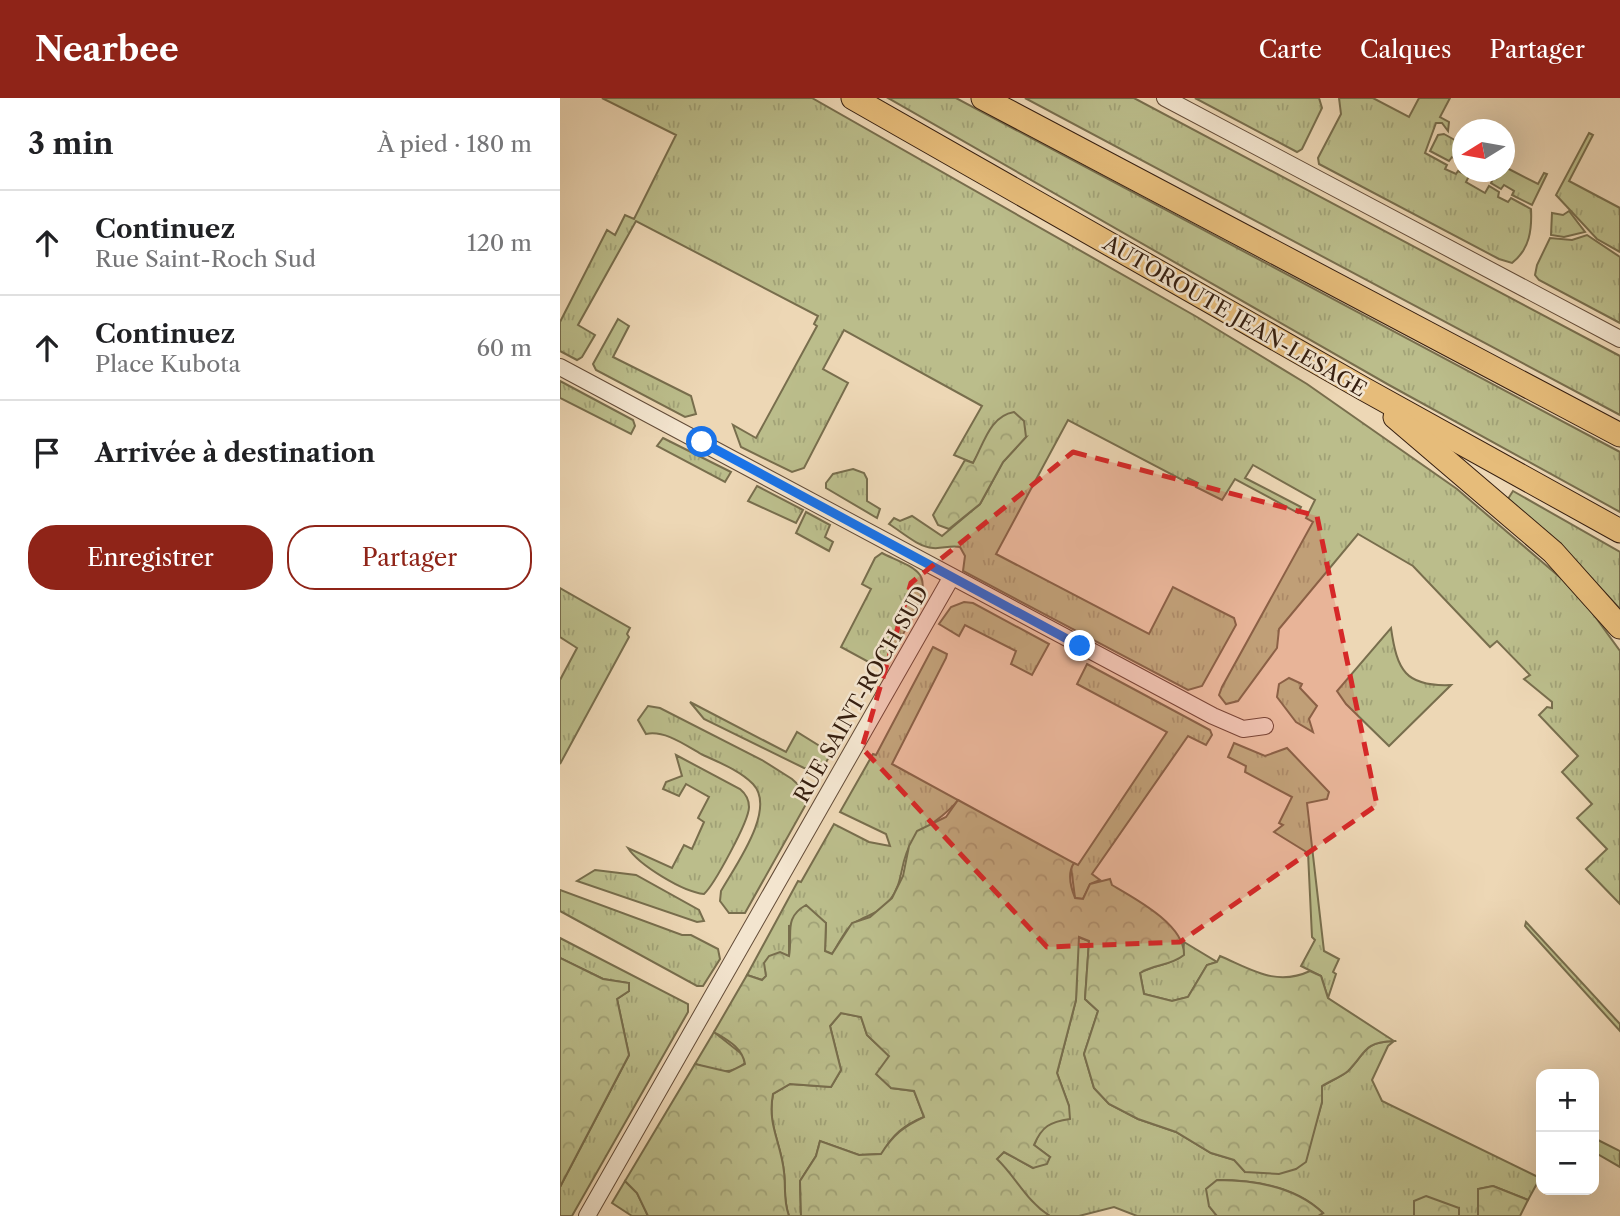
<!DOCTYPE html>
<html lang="fr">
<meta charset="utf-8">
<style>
:root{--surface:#fff;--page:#f6f6f6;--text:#202124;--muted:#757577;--line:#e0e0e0;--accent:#8f2418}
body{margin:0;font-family:"Libre Caslon Text",serif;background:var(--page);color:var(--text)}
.controls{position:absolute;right:21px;bottom:21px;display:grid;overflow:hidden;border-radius:14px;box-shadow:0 7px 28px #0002}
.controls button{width:63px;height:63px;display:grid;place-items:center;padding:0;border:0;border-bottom:2px solid var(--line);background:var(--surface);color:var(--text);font:35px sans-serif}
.compass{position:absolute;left:892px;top:21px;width:63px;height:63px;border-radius:50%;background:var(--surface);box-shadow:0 7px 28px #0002;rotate:259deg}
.stop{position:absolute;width:21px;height:21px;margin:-16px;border:5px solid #1a73e8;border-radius:50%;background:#fff}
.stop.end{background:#1a73e8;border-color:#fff;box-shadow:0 2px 7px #0008}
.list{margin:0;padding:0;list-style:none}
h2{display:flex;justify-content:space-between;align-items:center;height:91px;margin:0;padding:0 28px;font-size:30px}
h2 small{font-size:23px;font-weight:400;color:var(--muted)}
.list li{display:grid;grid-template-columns:46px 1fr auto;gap:21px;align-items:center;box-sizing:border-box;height:105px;padding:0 28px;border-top:2px solid var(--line)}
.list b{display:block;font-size:26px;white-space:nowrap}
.list p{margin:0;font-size:23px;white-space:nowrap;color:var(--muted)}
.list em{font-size:23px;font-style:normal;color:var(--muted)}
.actions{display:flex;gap:14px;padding:21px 28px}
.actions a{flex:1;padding:16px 0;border:2px solid var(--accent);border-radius:28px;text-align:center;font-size:24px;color:var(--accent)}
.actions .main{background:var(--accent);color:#fff}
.icon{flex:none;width:38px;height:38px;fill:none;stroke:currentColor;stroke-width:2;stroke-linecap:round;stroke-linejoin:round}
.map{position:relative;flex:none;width:1060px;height:1118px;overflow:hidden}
header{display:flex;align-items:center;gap:42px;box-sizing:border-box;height:98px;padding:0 35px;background:var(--accent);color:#fff}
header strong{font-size:33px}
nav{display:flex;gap:38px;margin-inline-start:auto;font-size:24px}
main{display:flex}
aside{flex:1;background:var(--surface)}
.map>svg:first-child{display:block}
</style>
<header>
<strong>Nearbee</strong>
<nav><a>Carte</a><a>Calques</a><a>Partager</a></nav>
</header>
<main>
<aside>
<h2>3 min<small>À pied · 180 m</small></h2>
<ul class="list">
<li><svg class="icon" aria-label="ahead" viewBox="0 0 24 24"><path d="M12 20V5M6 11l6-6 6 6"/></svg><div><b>Continuez</b><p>Rue Saint-Roch Sud</p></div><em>120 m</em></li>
<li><svg class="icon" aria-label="ahead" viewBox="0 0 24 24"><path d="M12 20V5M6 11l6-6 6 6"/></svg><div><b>Continuez</b><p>Place Kubota</p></div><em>60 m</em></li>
<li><svg class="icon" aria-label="arrive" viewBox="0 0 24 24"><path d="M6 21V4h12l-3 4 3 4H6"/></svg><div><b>Arrivée à destination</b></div></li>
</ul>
<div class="actions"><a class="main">Enregistrer</a><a>Partager</a></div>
</aside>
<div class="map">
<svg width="1060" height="1118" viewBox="0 0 1060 1118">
<defs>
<pattern id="grass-tufts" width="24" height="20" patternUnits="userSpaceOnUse" patternTransform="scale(1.75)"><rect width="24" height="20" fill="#bbbd8b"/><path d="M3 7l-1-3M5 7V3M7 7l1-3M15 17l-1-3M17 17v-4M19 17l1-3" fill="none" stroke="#a1a277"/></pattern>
<pattern id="forest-crowns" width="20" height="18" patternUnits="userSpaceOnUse" patternTransform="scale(1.75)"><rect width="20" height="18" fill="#bbbd8b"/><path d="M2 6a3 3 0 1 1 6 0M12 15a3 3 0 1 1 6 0" fill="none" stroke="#a1a277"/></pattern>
</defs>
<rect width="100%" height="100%" fill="#edd7b5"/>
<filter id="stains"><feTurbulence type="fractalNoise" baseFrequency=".00286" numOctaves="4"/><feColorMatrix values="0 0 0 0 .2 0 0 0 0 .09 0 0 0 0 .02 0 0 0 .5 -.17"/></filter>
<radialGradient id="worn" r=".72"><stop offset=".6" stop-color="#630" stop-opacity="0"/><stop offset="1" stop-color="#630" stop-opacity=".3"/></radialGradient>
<g fill="url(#grass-tufts)" stroke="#786e4d" stroke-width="2">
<path d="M 42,0 L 252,0 L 637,219 L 747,286 L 897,391 L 1002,481 L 1031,513 L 1060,553 L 1060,806 L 1026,771 L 1047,751 L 1017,720 L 1032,706 L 1002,674 L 1018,658 L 979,617 L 987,609 L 992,610 L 992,604 L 964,581 L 970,577 L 937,543 L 930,549 L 853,468 L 798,436 L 719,531 L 717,550 L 678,603 L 666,606 L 659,597 L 662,589 L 753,424 L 746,420 L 755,402 L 693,367 L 685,380 L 741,409 L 738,415 L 675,381 L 662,402 L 636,389 L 638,385 L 628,380 L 626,384 L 508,322 L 436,456 L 589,536 L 613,489 L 674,520 L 676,527 L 642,588 L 628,592 L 403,473 L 405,458 L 400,449 C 390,447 382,451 373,450 C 358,449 342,434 329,426 L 334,420 L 340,423 L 352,418 L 382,438 L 420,406 L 443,364 L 466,339 L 421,351 L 413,365 L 394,357 L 422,308 L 284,232 L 263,271 L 288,285 L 244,370 L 232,374 L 181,349 L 173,327 L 196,340 L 257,228 L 254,226 L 258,218 L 76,123 L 18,227 L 35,237 L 22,259 L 17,262 L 0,253 L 0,224 L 47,132 L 55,137 L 65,117 L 74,121 L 116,37 Z"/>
<polygon points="328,0 396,0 1060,354 1060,414 829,287"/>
<polygon points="465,0 574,0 1060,258 1060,317"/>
<polygon points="635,0 759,0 762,10 742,51 737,54"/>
<path d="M 779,0 L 813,0 L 849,19 L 859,0 L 890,0 L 880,19 L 889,24 L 888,33 L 882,25 L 876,25 L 865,55 L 887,67 L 885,71 L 896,76 L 898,73 L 909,78 L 906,84 L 925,95 L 929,88 L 939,94 L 938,99 L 948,104 L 951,100 L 971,111 C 972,131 970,151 952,165 L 939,161 L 759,66 L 758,60 L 781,16 Z"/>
<polygon points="1029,35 1033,37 1009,83 1060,110 1060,154 1037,141 996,97"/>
<polygon points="884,36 902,46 902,70 902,65 892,59 889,63 870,53 878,37"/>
<polygon points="945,69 978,86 984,75 987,76 972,107 952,97 954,93 944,87 941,91 931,85 934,79 924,74 944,74"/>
<polygon points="1009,113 1025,134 1004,139 991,137 992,115 1003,117"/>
<polygon points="1027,137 1060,159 1060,225 979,182 975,177 977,167 990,140 1012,142"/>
<polygon points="58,221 69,228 53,259 131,298 136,316 125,319 36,272 33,266"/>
<polygon points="0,283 73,322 75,328 71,336 0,300"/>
<polygon points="103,340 171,374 165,384 97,348"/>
<polygon points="293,371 304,375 307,381 307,403 320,411 317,420 266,390 266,385 273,376"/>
<polygon points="197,388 243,412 236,425 188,403"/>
<polygon points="953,393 1060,454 1060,511 1008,455 946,404"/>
<polygon points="246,414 270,427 265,439 273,444 269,453 236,435"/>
<path d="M 322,455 C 333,461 353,467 360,477 C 373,496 336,547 325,564 L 314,567 L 281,549 L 311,491 L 302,486 L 315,460 Z"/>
<polygon points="0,490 70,530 67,536 69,539 0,666 0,582 17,550 0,539"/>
<polygon points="404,504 413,505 489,546 472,577 451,566 456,553 405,527 399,538 379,526 391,509"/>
<path d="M 831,530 C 837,572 845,589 891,587 L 829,648 L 786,606 L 777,593 Z"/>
<path d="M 373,549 L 387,556 L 386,560 L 332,666 L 398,702 C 384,721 364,727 351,746 C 340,761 344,785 330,802 C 318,817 308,816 294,825 C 285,830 278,848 272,856 L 265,853 L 266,825 L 229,828 L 229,858 L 202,882 L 187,877 L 238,783 L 241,784 L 274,726 L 309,744 L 330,748 L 326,736 L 280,714 L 313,656 L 316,657 Z"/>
<polygon points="527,566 650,632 652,637 646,647 628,638 532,776 540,782 530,786 523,801 515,800 511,769 514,765 518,767 607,634 517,586"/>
<polygon points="729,580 742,586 740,590 757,608 749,621 753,634 736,624 717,599 719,586"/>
<polygon points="130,604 226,654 237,634 271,655 262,672 244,670 144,621"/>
<path d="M 88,608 L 100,610 L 202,662 L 232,681 L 244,692 L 247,700 L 245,708 L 185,815 L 169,815 L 160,803 L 161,793 C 175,768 217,711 193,686 C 179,672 158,664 141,656 C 125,647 105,632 86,636 L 78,622 Z"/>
<polygon points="674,645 705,658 727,650 769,694 767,701 747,705 764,853 779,861 773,874 776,876 768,900 761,878 741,868 755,842 752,839 748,755 714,734 723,727 719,725 732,699 685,674 686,668 668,659"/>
<path d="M 116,657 L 180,691 C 186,696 189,701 189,709 C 189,723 154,787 144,796 C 123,794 79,767 68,750 L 112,770 L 124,747 L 132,751 L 144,724 L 138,720 L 149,699 L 126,686 L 119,698 L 103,691 L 106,684 L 122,678 Z"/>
<polygon points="35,772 76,777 139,812 144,823 137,824 17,783"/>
<polygon points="0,792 122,837 131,837 158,851 160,861 143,888 137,888 0,813"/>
<polygon points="966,824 1060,926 1060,933 965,828"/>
<path d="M 518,839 L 529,843 L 525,901 L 538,913 L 524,956 L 534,990 L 549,1006 L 578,1021 L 616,1034 L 651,1055 L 675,1062 L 685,1074 L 751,1042 L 762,1004 L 762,988 C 770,983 781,979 788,973 C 806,955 803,944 834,943 L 828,948 L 812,982 L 822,1003 L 980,1080 L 968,1102 L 933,1088 L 918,1091 L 918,1118 L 899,1118 L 899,1110 L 854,1118 L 758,1118 L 763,1115 C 736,1088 693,1082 658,1082 L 649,1108 L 657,1118 L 577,1118 L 554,1109 L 519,1118 L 490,1118 L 477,1110 L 436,1061 L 444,1054 L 473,1070 L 490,1059 L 474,1047 L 481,1031 L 509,1008 L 497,975 L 516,902 Z"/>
<polygon points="0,840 128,906 128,914 12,1118 0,1118 0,1089 69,957 57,901 69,893 69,885 43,881 0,860"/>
<path d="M 624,844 L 657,864 L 647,867 L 628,899 L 612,903 L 584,896 L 580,875 C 595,866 610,868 623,857 Z"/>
<path d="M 281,915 L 301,919 L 307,937 L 329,958 L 331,990 L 354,993 L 364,1019 C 344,1027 332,1037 322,1056 L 299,1057 L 260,1043 L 256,1058 L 240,1083 L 241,1118 L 229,1118 C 223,1101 226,1090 224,1074 C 221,1044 207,1027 213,996 L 230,986 L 271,989 L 281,972 L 270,928 Z"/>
<path d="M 154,934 L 183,957 L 185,965 C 170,979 152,972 135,966 Z"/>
<polygon points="1034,1040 1060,1053 1060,1069 1034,1054"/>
<polygon points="65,1083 77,1095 88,1118 72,1118 52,1105"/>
</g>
<g fill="url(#forest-crowns)" stroke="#786e4d" stroke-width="2">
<path d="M 454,314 L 464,323 L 466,339 L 443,364 L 420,406 L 389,431 L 378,427 L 373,417 L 405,362 L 413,365 C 424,345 430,318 454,314 Z"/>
<path d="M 398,702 L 514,765 C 507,775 511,790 515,800 L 523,801 L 530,786 L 550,781 L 552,787 C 576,801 625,827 624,857 C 610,868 595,866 580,875 L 584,896 L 612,903 L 628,899 L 647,867 L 657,864 L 660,858 C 691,871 716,889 750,873 L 761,878 L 768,900 L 834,943 C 803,944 806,955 788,973 C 781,979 770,983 762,988 L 762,1004 L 746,1064 L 736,1071 L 719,1076 L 685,1074 L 674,1062 L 651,1055 L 616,1034 L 578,1021 L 549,1006 L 534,990 L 524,956 L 538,913 L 525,901 L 529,843 L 519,839 L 516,902 L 497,975 L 509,1008 L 510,1021 C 490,1024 482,1028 474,1047 L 490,1059 L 487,1066 L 473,1070 L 444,1054 L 437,1061 C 456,1079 467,1104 490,1118 L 241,1118 L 240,1083 L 256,1058 L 260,1043 L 299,1057 L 321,1056 C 333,1037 344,1028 364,1019 L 354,993 L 331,990 L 316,976 L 329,958 L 307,937 L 301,919 L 281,915 L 270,928 L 281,972 L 271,989 L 230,986 L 213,996 C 207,1027 221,1044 224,1074 C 226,1090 223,1102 229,1118 L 88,1118 L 77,1095 L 65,1083 L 135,966 L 169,974 L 185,966 C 182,949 167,942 154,934 L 187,877 L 202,882 L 206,878 L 204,865 L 209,858 L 220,854 L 229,858 C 233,836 223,820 246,807 L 266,825 L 265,853 L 272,856 L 292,825 L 310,819 L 332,800 L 343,778 L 349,748 L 357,733 L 386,719 Z"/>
<polygon points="0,860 43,881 69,885 69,893 57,901 69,957 0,1089"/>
<path d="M 657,1082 C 693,1082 736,1089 763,1115 L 758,1118 L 657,1118 L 649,1108 L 646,1091 Z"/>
<polygon points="933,1088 968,1102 960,1118 918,1118 918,1091"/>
<polygon points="866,1098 899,1110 899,1118 854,1118 854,1103"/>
</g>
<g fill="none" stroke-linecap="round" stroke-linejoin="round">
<defs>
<g id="minor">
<polyline points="605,0 1060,241"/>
<polyline points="0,269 653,618 683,631 705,628"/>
<polyline points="27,1118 391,480"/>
</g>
<g id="highway">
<polyline points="293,0 804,291 1060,433"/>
<polyline points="423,0 1060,337"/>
<polyline points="835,319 993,454 1060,529"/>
</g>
</defs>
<use href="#minor" stroke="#634c38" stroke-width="18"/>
<use href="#highway" stroke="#351e0f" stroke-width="25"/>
<use href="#minor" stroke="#f3e5cf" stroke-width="16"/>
<use href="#highway" stroke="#e6bc7a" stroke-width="23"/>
</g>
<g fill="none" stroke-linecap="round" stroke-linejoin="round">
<polyline stroke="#1a73e8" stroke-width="9" points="142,344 520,548"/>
</g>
<path fill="#d62828" fill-opacity="0.2" stroke="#d62828" stroke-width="5" stroke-dasharray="14 9" stroke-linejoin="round" d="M 513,354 L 757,418 L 817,707 L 620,844 L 487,849 L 302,650 L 351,485 Z"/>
<g text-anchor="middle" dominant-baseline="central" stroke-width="5" stroke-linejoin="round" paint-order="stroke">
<g font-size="21" fill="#351e0f" stroke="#f3e5cf">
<text transform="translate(675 218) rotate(30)">AUTOROUTE JEAN-LESAGE</text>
<text transform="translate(301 596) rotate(-60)">RUE SAINT-ROCH SUD</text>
</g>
</g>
<rect width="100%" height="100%" filter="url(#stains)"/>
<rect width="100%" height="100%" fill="url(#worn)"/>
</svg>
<div class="controls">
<button>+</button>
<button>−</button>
</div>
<svg class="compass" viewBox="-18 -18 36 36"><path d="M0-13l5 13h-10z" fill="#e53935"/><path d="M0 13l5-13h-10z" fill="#757577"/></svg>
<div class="stop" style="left:142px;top:344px"></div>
<div class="stop end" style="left:520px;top:548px"></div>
</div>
</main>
